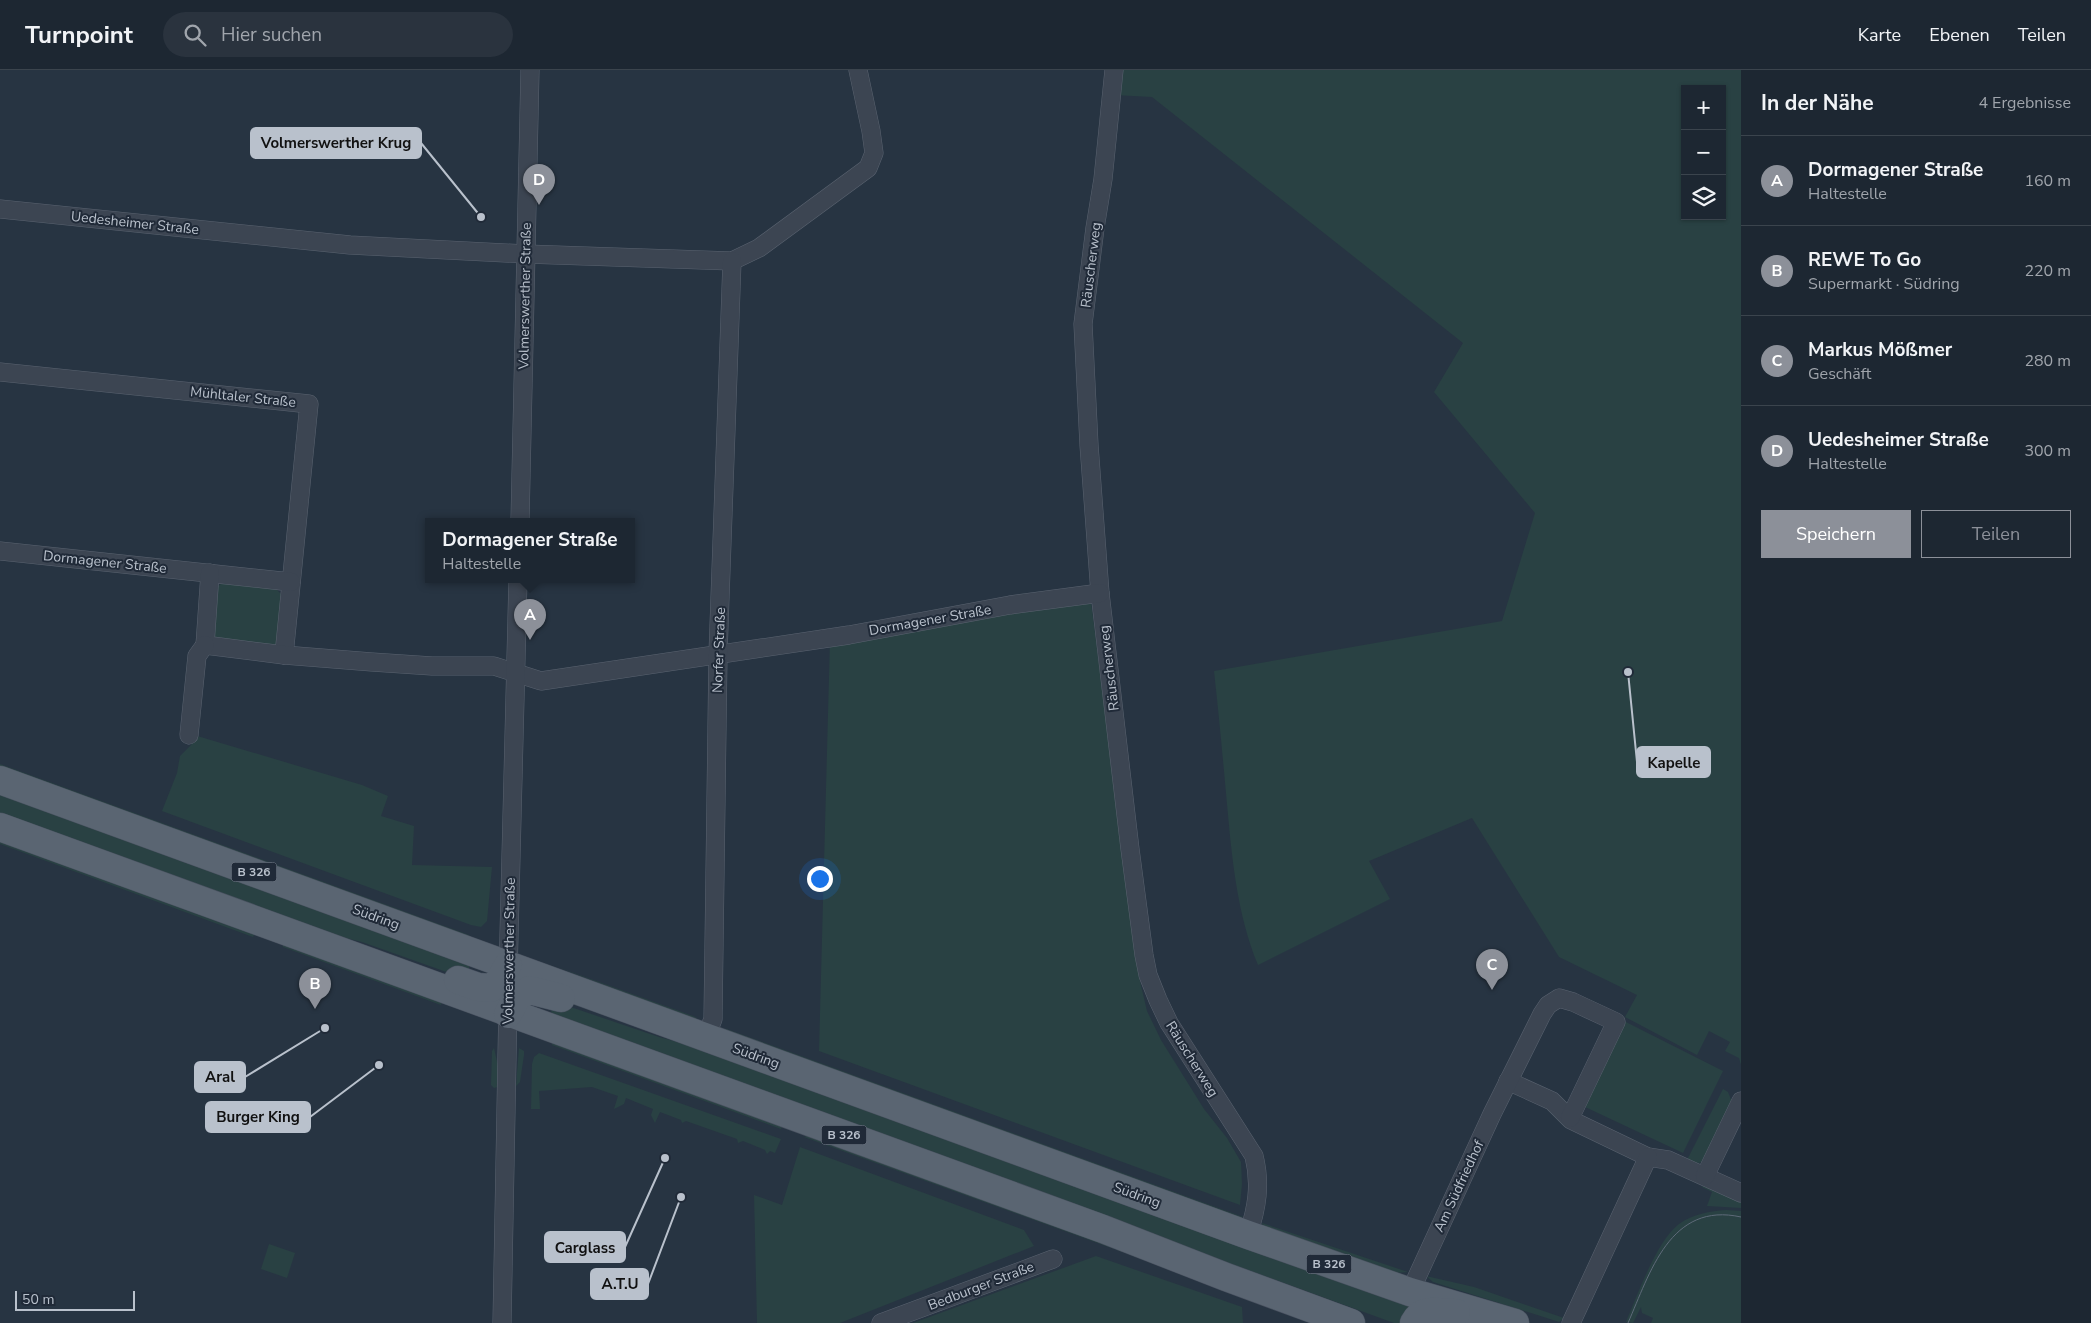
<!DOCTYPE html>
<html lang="de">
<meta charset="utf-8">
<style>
:root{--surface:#1d2732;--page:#2a333e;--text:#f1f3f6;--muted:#a0a5ac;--line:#3b444d;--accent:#8c9099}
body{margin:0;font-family:"Nunito Sans",sans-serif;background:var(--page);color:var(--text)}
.controls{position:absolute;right:15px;top:15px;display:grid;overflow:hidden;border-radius:0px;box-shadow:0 1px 4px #0004}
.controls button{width:45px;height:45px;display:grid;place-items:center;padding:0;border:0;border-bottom:1px solid var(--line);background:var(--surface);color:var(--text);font:25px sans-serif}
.scale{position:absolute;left:15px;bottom:12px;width:120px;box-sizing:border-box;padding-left:5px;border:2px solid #b9c1cc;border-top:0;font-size:14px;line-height:18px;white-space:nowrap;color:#b9c1cc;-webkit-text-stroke:4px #202a38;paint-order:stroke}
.you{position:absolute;left:819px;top:808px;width:18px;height:18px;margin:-12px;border:4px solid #fff;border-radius:50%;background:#1a73e8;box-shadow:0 0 0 8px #1a73e833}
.badge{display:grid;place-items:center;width:32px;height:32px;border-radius:50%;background:var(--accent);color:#fff;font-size:16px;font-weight:700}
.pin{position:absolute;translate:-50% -41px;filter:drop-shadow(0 1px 2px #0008)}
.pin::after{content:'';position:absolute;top:26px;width:18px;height:15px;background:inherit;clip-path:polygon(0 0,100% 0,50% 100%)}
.popup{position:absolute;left:425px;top:448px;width:210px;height:65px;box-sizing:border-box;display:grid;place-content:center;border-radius:0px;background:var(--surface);filter:drop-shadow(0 1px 4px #0005);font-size:16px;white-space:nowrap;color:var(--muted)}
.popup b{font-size:19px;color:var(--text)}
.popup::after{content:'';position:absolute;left:50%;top:100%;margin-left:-10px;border:10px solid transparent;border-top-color:var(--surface)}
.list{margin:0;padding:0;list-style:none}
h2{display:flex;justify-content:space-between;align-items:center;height:65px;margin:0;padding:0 20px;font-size:21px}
h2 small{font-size:16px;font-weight:400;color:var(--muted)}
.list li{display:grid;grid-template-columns:32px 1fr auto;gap:15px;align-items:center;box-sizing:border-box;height:90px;padding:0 20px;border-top:1px solid var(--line)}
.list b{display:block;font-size:19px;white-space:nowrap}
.list p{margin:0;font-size:16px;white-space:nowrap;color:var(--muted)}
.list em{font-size:16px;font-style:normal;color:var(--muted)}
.actions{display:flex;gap:10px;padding:15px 20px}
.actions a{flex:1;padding:11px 0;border:1px solid var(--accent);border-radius:0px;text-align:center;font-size:18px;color:var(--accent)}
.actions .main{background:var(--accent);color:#fff}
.icon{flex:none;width:28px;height:28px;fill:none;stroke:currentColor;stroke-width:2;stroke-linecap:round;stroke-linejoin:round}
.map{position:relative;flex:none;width:1741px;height:1253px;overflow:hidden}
header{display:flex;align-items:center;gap:30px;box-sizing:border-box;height:70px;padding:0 25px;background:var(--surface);border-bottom:1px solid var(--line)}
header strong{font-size:24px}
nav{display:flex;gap:28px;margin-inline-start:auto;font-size:18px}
.search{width:350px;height:45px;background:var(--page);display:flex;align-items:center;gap:12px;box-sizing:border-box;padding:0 18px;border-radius:28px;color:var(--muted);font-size:19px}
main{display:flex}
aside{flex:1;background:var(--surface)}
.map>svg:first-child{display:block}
</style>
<header>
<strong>Turnpoint</strong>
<div class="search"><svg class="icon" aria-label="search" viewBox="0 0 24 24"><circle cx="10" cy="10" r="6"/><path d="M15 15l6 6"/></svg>Hier suchen</div>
<nav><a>Karte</a><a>Ebenen</a><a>Teilen</a></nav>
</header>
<main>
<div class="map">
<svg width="1741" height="1253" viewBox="0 0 1741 1253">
<rect width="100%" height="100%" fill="#273442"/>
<g fill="#294143" fill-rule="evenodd">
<path d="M 1116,0 L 1741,0 L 1741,995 L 1739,988 L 1725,981 L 1730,972 L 1709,961 L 1697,985 L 1625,947 L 1637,925 L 1559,887 L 1472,748 L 1369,791 L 1390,829 L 1258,895 C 1237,844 1232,789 1227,734 C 1223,690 1219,646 1214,601 L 1502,551 L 1535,443 L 1434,322 L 1463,273 L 1152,27 L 1114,25 ZM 1685,19 L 1722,19 L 1722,146 L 1685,146 Z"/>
<polygon points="224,512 275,518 283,526 278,572 271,578 217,572 210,564 215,518"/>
<polygon points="1091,532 1139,907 1147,941 1161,970 1204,1039 1227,1068 1241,1092 1242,1114 1240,1135 819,981 830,569"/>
<polygon points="194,665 362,715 388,726 381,746 414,756 412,795 492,797 487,851 481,857 471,855 162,741 177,703 180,686 191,675"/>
<polygon points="0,694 469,865 469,868 0,698"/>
<polygon points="0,722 469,893 469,910 362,872 316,861 0,747"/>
<polygon points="0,770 255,863 253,867 0,774"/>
<polygon points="282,873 442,931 441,935 283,877"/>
<polygon points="552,895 693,946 697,948 693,949"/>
<polygon points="550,930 659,967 708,980 1416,1237 1405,1253 1394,1253 552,948"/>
<polygon points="1624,951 1723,1001 1683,1083 1583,1036"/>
<polygon points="724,958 1243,1147 1240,1148 735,965"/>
<polygon points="553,971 783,1054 781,1059 552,975"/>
<polygon points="494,978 498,996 498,1017 494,1018 491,1015 492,981"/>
<polygon points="519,978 524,981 524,985 520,1012 516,1016"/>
<polygon points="539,983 781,1069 775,1083 770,1081 767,1084 765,1080 743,1071 738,1073 737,1069 686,1051 682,1053 681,1050 660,1042 655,1053 651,1045 653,1039 626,1028 624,1034 614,1039 618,1026 592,1017 539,1021 540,1039 531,1039 532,994 534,987"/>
<path d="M 1723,1019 L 1728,1022 L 1732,1032 L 1705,1091 C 1698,1094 1694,1093 1687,1090 Z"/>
<polygon points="810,1065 1155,1190 1150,1192 804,1067"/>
<polygon points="800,1077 1024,1160 1034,1176 840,1253 757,1253 754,1125 782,1135"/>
<polygon points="1704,1114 1741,1132 1741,1138 1707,1136 1712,1122 1702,1117"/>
<path d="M 1726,1140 L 1741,1141 L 1741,1253 L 1651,1253 L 1653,1248 L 1642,1243 L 1641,1237 L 1633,1253 L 1626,1252 C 1637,1226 1657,1170 1679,1154 C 1693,1144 1710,1141 1726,1140 Z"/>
<polygon points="1262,1153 1408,1202 1395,1203 1263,1156"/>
<polygon points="269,1174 295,1183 287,1208 261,1199"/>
<polygon points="1096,1186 1242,1237 1243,1253 913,1253"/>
<polygon points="1426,1206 1474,1217 1564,1248 1559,1252 1556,1251 1433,1212"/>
</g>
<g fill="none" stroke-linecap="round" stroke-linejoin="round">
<defs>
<g id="minor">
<path d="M 1114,0 L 1103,109 L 1095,158 L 1083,254 L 1089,375 L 1100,523 L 1130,779 L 1144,885 L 1148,905 L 1158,930 L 1169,953 L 1254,1086 C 1261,1114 1257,1138 1248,1165"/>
<polyline points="0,139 350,175 526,184 732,191 759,178 868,98 874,83 871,61 858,0"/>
<polyline points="0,302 309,334 284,585"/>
<polyline points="520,451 530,0"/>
<polyline points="0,481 291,512"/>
<polyline points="210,503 205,575 284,585 372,592 432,596 494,596 541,611 849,565 1010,535 1100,523"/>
<polyline points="189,665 197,586 205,575"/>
<polyline points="508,905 518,509"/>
<polyline points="706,967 713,949 718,584 732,191"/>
<polyline points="1508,1011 1552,1031 1571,1050 1648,1087 1668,1090 1741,1123"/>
<polyline points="1705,1106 1741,1031"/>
<polyline points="1410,1222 1492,1044 1542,944 1548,935 1559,928 1573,932 1616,952 1570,1048"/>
<polyline points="502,1253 508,934"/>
<polyline points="881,1253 1053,1189"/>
<polyline points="1571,1253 1648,1087"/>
</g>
<g id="primary">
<polyline points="0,710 1248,1165 1410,1222 1515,1253"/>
<polyline points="0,757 1103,1159 1226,1207 1351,1253"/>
<polyline points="458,910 478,917 491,918 499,912 508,895"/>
<polyline points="508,944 517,927 529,920 561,928"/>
<path d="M 1414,1253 C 1423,1236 1440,1243 1456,1243"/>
</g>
</defs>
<use href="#minor" stroke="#5a6370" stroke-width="19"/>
<use href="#primary" stroke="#48515f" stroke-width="29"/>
<use href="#minor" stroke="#3c4552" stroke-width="18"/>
<use href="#primary" stroke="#5a6572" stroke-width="28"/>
<path stroke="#5e6a79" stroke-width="1" d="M 1628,1253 C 1650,1203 1670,1131 1741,1147"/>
</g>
<g text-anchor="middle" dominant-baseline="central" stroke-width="4" stroke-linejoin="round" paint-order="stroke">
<g fill="#202a38" stroke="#8b94a0" stroke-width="1">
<rect x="231.5" y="792.5" width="45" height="19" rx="4"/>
<rect x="821.5" y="1055.5" width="45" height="19" rx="4"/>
<rect x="1306.5" y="1184.5" width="45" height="19" rx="4"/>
</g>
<g font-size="12" font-weight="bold" fill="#b9c1cc">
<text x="254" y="802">B 326</text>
<text x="844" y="1065">B 326</text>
<text x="1329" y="1194">B 326</text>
</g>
<g font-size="14" fill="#b9c1cc" stroke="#202a38">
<text transform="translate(135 153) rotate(6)">Uedesheimer Straße</text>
<text transform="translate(1091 195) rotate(-83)">Räuscherweg</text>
<text transform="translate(525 226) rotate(-89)">Volmerswerther Straße</text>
<text transform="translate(243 327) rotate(6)">Mühltaler Straße</text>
<text transform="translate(105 492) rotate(6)">Dormagener Straße</text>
<text transform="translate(930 550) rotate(-10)">Dormagener Straße</text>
<text transform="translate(719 580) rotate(-88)">Norfer Straße</text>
<text transform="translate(1109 598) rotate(-97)">Räuscherweg</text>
<text transform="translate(376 847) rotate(20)">Südring</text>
<text transform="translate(509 881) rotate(-89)">Volmerswerther Straße</text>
<text transform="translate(756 986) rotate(20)">Südring</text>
<text transform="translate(1192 989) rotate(58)">Räuscherweg</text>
<text transform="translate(1459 1116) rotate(-65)">Am Südfriedhof</text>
<text transform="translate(1137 1125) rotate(20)">Südring</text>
<text transform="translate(981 1216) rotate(-21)">Bedburger Straße</text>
</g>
</g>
<path fill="none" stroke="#b9c1cc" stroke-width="2" d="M481 147L421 73M1628 602L1637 692M325 958L245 1007M379 995L310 1047M665 1088L625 1177M681 1127L648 1214"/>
<g fill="#b9c1cc" stroke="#202a38" stroke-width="2">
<circle cx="481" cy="147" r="5"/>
<circle cx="1628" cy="602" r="5"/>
<circle cx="325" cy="958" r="5"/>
<circle cx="379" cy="995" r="5"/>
<circle cx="665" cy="1088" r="5"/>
<circle cx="681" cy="1127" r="5"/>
</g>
<g fill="#b9c1cc" stroke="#b9c1cc" stroke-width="2">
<rect x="251" y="58" width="170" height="30" rx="5"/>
<rect x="1637" y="677" width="73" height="30" rx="5"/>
<rect x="195" y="992" width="50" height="30" rx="5"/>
<rect x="206" y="1032" width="104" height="30" rx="5"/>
<rect x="545" y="1162" width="80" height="30" rx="5"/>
<rect x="591" y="1199" width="57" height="30" rx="5"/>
</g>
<g font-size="15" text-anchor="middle" font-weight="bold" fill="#111">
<text x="336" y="78">Volmerswerther Krug</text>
<text x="1674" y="698">Kapelle</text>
<text x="220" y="1012">Aral</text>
<text x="258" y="1052">Burger King</text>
<text x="585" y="1183">Carglass</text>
<text x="620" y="1219">A.T.U</text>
</g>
</svg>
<div class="controls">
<button>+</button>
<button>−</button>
<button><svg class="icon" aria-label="layers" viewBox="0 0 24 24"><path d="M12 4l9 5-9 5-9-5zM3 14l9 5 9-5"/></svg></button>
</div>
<div class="scale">50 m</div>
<div class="you"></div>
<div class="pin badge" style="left:530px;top:570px">A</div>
<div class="popup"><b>Dormagener Straße</b>Haltestelle</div>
<div class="pin badge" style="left:315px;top:939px">B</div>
<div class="pin badge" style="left:1492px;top:920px">C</div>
<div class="pin badge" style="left:539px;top:135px">D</div>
</div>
<aside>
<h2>In der Nähe<small>4 Ergebnisse</small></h2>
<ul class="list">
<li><span class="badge">A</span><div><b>Dormagener Straße</b><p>Haltestelle</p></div><em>160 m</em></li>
<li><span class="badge">B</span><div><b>REWE To Go</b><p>Supermarkt · Südring</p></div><em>220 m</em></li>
<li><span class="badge">C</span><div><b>Markus Mößmer</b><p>Geschäft</p></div><em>280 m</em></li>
<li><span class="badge">D</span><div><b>Uedesheimer Straße</b><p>Haltestelle</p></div><em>300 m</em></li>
</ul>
<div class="actions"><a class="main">Speichern</a><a>Teilen</a></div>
</aside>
</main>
